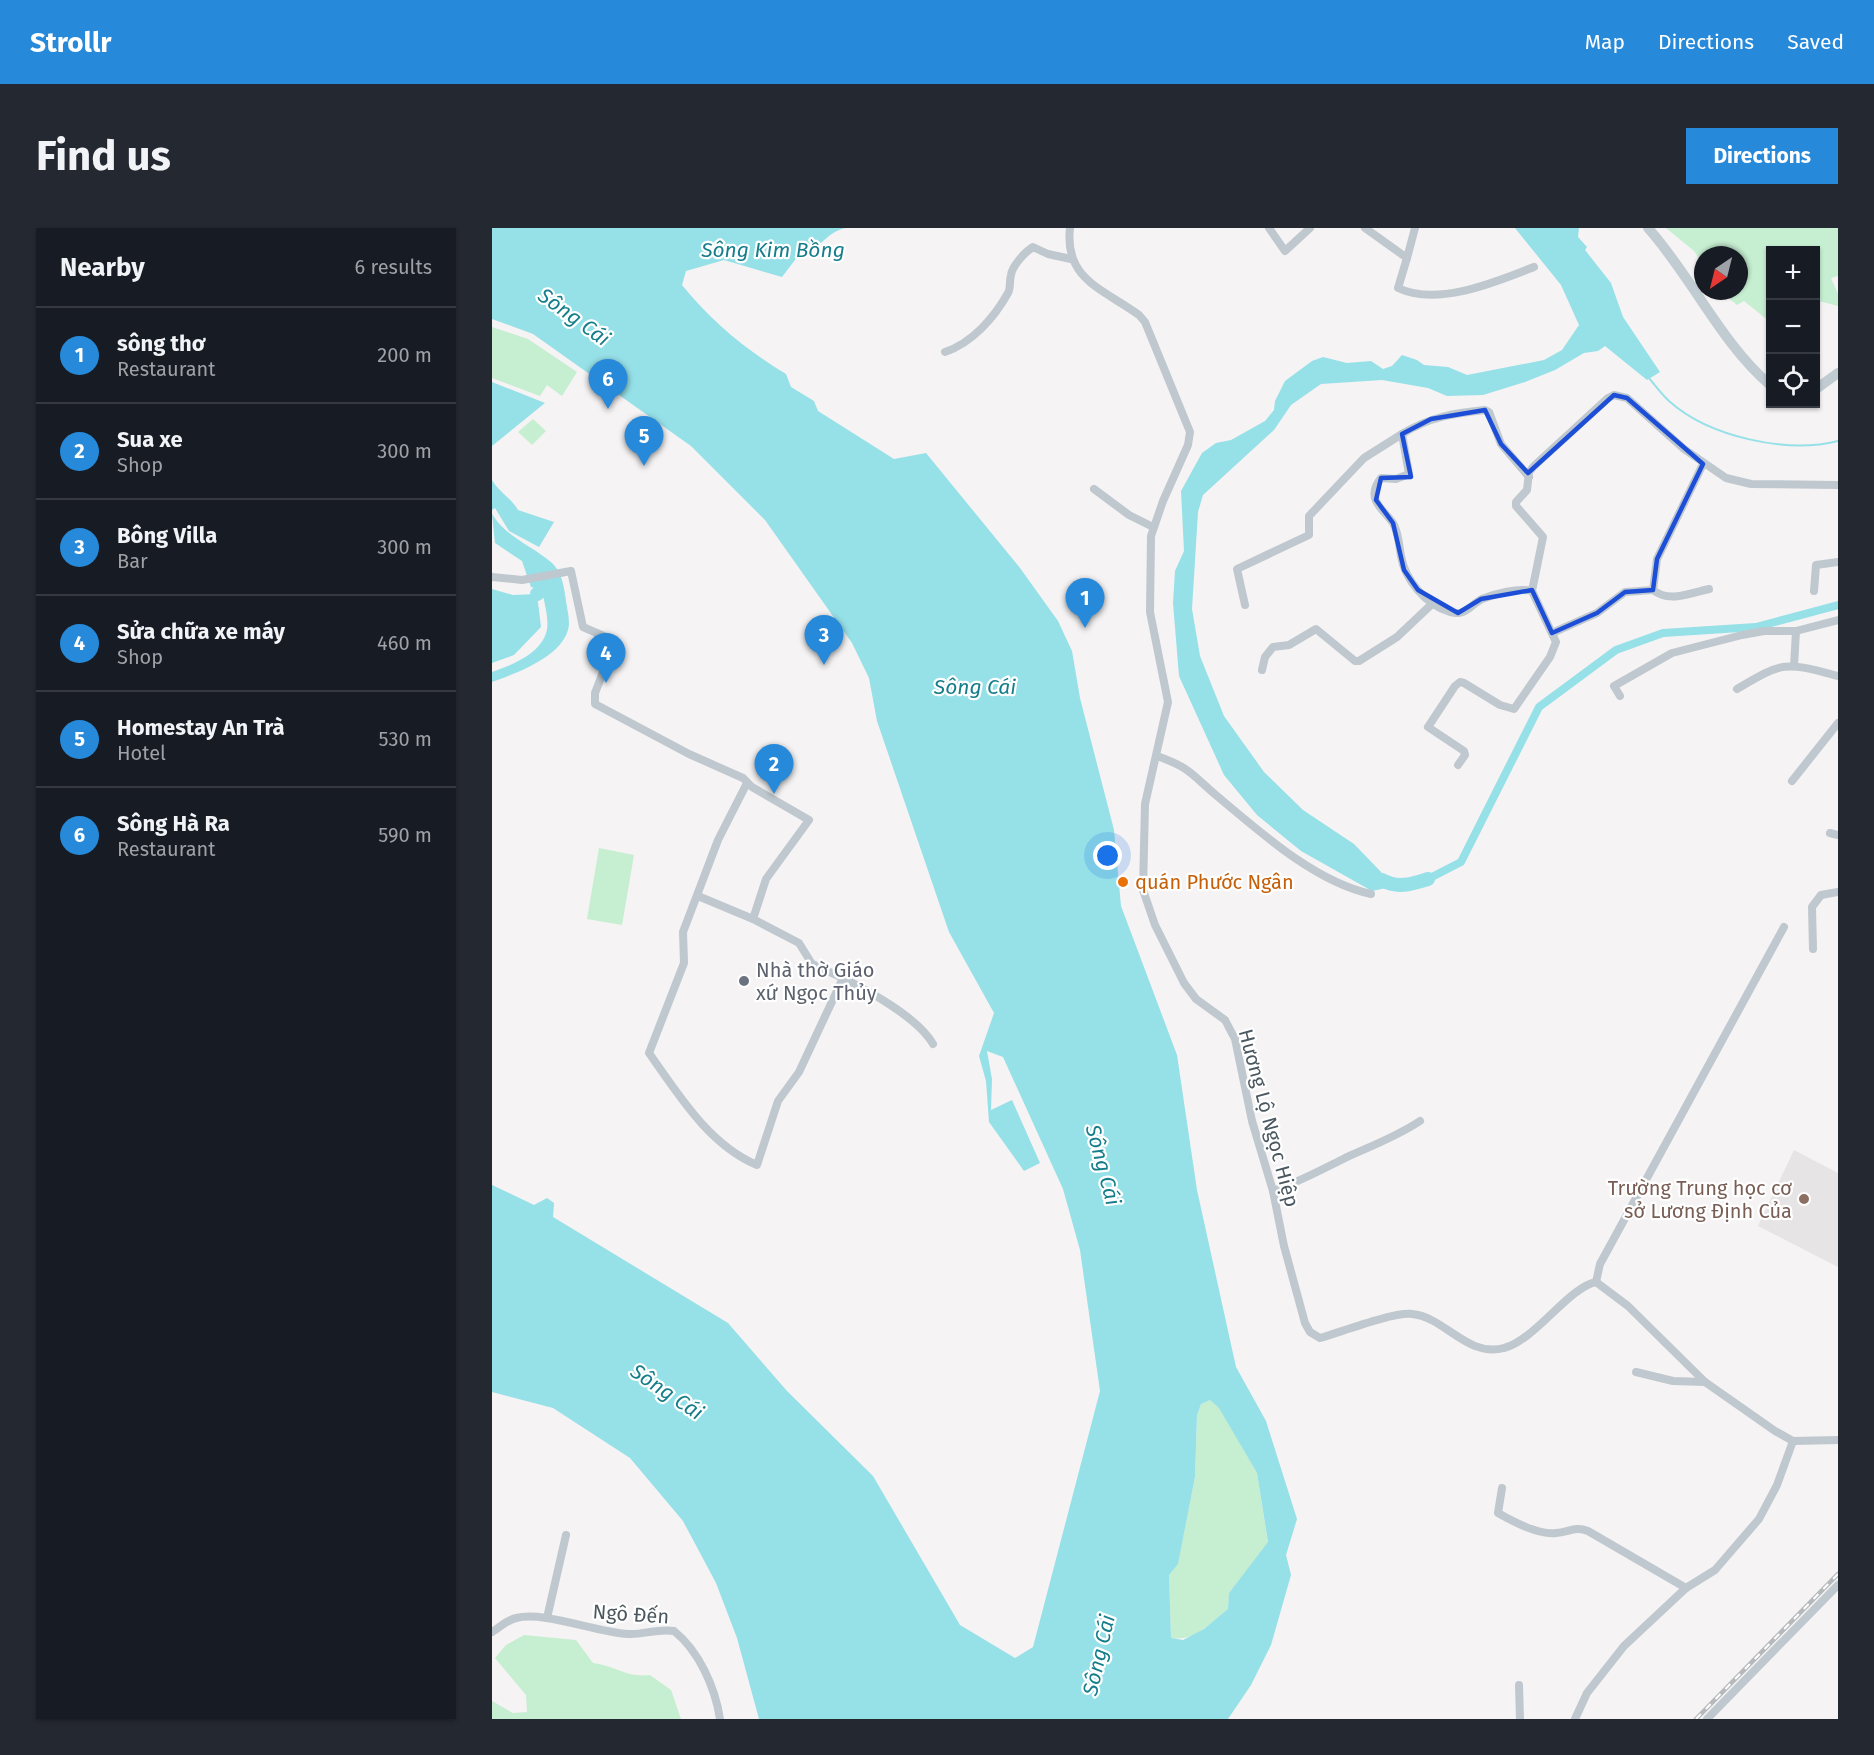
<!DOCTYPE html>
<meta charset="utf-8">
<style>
:root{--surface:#171b24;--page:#242831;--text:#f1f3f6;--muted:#9ea1a6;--line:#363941;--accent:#2789da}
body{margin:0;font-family:"Fira Sans",sans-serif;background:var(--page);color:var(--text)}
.controls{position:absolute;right:18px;top:18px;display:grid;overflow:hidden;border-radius:0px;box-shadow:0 2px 4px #0004}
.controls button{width:54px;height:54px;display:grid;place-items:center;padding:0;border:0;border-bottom:2px solid var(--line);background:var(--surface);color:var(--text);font:30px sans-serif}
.compass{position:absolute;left:1202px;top:18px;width:54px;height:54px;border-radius:50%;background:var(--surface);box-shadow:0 2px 4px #0004;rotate:215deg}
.you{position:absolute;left:616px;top:628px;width:21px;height:21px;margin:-15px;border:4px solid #fff;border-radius:50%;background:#1a73e8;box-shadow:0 0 0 9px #1a73e833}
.badge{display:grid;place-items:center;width:39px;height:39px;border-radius:50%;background:var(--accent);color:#fff;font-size:20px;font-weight:700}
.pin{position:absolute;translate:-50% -50px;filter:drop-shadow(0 2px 3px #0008)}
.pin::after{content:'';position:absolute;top:32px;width:21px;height:18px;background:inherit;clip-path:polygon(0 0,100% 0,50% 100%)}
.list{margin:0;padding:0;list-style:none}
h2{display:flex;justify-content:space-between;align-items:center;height:78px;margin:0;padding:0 24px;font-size:26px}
h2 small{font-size:20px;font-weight:400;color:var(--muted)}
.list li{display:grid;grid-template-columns:39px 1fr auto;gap:18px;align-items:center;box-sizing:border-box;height:96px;padding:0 24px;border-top:2px solid var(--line)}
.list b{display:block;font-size:22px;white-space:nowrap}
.list p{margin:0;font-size:20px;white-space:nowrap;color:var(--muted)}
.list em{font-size:20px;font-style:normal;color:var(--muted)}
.icon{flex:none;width:33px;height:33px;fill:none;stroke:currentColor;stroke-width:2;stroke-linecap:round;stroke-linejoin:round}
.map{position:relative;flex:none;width:1346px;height:1491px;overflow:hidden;border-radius:0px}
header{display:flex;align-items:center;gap:36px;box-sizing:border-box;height:84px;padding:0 30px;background:var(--accent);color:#fff}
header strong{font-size:28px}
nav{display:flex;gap:33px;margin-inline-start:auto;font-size:21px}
.intro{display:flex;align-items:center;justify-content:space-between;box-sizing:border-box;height:144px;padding:0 36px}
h1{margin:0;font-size:42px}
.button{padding:15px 27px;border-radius:0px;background:var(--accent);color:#fff;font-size:21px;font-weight:700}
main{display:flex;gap:36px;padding:0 36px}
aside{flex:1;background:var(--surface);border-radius:0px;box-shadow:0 2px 4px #0004}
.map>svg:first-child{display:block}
</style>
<header>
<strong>Strollr</strong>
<nav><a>Map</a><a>Directions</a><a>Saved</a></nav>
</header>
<div class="intro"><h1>Find us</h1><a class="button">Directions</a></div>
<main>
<aside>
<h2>Nearby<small>6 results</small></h2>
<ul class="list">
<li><span class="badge">1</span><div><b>sông thơ</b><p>Restaurant</p></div><em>200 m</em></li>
<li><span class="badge">2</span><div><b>Sua xe</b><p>Shop</p></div><em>300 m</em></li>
<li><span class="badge">3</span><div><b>Bông Villa</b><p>Bar</p></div><em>300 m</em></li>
<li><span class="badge">4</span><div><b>Sửa chữa xe máy</b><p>Shop</p></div><em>460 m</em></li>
<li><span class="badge">5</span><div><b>Homestay An Trà</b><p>Hotel</p></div><em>530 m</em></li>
<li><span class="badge">6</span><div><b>Sông Hà Ra</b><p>Restaurant</p></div><em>590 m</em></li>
</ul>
</aside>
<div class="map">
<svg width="1346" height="1491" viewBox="0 0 1346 1491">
<rect width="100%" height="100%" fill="#f5f3f3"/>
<polygon fill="#e6e4e4" points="1302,922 1346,945 1346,1039 1266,998"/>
<g fill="#c6eed1">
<polygon points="1174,0 1346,0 1346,48 1339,50 1346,66 1346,78 1327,73 1324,78 1324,22 1278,22 1278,94 1252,73 1245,77 1228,63 1247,63 1247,27 1211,27 1211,36 1202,23"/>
<polygon points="0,99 36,111 85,144 70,168 55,157 48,168 0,150"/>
<polygon points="41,191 54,203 40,217 26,204"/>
<polygon points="107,620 142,627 130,697 95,691"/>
<path d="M 718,1172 L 727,1179 L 765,1245 L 776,1315 L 737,1365 L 736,1381 C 719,1395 702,1414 679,1410 L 677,1347 L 686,1335 L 703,1249 L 705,1187 L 709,1176 Z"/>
<path d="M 32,1407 L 84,1412 L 101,1435 C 124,1438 135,1450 158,1447 L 179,1462 L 189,1491 L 0,1491 L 0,1473 L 21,1485 L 35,1484 L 34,1467 L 3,1430 L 14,1417 Z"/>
</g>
<g fill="#96e0e8" fill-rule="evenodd">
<path d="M 0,0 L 355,0 C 334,2 326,26 306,28 L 290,49 L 232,32 L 194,43 L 190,57 C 219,93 254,122 294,146 L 299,159 L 322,173 L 326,183 L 402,231 L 434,225 L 528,340 L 566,393 L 580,423 L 588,470 L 622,602 L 629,678 L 685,827 L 705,962 L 744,1139 L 774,1193 L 805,1291 L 794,1327 L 799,1347 L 779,1417 L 759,1457 L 736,1491 L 267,1491 L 245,1410 L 224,1355 L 191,1293 L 138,1230 L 61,1180 L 0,1164 L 0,957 L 42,977 L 55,970 L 62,975 L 61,989 L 236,1095 L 295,1163 L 381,1248 L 468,1397 L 523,1430 L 541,1419 L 608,1163 L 588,1022 L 571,961 L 511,829 L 495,823 L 500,851 L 499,882 L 520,872 L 548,935 L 532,943 L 497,894 L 494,853 L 487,828 L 502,785 L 457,704 L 385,493 L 377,450 L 360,415 L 273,292 L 199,218 L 41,106 L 0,91 ZM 718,1172 L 727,1180 L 765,1245 L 776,1314 L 737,1365 L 736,1381 L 712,1401 L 691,1412 L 679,1410 L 677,1347 L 686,1336 L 703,1249 L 705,1187 L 709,1176 Z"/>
<polygon points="1023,0 1087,0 1086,9 1095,19 1093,22 1119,55 1131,89 1168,144 1155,152 1113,118 1106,123 1092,125 1063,142 1033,154 991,167 955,168 936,160 890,152 829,156 799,177 782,202 711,267 706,284 700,381 708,428 732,488 772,544 811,582 862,616 890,645 905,651 936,651 880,663 809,623 765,587 732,547 687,448 681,375 683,343 692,323 689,263 710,225 724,215 739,212 773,193 782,182 783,173 793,153 820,133 831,129 855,135 879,133 891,141 900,138 910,127 925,132 932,137 956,139 975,147 1052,132 1070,122 1087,97 1069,57"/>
<polygon points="0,154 53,175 0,218"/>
<path d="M 0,252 C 7,264 19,270 26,282 L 62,294 L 47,319 L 17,303 L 3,280 L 0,282 Z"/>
<path d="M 0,286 C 15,310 39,317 60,335 C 70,344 72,359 74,373 C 75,380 77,388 77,396 C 75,427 25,445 0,454 L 0,444 C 20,437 51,425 55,401 C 57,390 52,374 50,362 L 39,359 L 30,333 L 3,315 Z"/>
<polygon points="0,361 21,367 45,366 49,399 22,427 0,435"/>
</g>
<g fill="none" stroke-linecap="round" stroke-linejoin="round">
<path stroke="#96e0e8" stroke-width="2" d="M 1156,149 C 1163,157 1169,166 1177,173 C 1217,209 1295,226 1346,213"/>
<polyline stroke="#96e0e8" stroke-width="8" points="936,651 969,634 1047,479 1124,422 1171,405 1264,399 1346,377"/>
<g stroke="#96e0e8" stroke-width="14">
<polyline points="45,366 50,362 62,362"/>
<path d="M 890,652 C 906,661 920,656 936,651"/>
</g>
<g stroke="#bfc8ce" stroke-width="8">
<path d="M 578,0 C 572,51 611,61 647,87 L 653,94 L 698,204 L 696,217 L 671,273 L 659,308 L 658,384 L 676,474 L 653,576 L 651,662 L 663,697 L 692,755 L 704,771 L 733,792 L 743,811 L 760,893 L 781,963 L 792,1018 L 813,1095 L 818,1104 L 828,1110 C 849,1104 901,1084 920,1086 C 953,1089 975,1130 1012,1120 C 1042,1113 1077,1059 1104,1054 L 1136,1078 L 1213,1154 L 1283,1203 L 1301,1213 L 1346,1212"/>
<polyline points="777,0 793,23 818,0"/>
<path d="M 873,0 L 915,30 L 906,60 C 946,79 1003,54 1042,39"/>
<polyline points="915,30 923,0"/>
<path d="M 453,124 C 480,115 502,90 516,65 C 519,60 517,54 519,47 C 520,38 533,24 541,19 L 556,26 L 579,31"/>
<path d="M 1037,249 L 1009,216 L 997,184 L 993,182 C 963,185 937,189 910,206 L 917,246 L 904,251 L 889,250 C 871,273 895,283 902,297 C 907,307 907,318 909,328 C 913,352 934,377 958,384 C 974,389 979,376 990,371 C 1004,365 1026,360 1040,363"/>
<polyline points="602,261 637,287 661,299"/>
<path d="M 0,349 L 30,352 L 79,343 L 91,399 L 121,412 L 122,416 L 103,465 L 103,476 L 197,526 L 251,550 L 260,559 L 317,592 L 274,651 L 261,691 L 307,715 L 320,736 L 351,750 L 307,844 L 286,873 L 265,937 C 217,917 186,866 157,825 L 192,735 L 191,704 L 226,612 L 255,555"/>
<path d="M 1161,362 C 1177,375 1199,365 1217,361"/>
<polyline points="1322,363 1324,337 1346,334"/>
<polyline points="753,377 745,341 817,307 817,288 872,230 910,206"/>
<polyline points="1060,405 1105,385 1133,364 1161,362 1165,331 1211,236"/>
<polyline points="1302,438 1304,403"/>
<polyline points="770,442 773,429 781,419 797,417 824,401 863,433 867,433 905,409 941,375"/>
<path d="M 1245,461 C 1292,433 1293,434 1346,448"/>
<polyline points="1128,468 1122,458 1180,425 1250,407 1272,403 1304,403 1346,392"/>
<path d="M 665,528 C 699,540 699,546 725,568 C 768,604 823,654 879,666"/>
<polyline points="966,537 973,527 972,523 936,499 963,458 968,454 972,455 1008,477 1022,481 1058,429 1064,414 1040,363 1051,309 1024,278 1024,274 1035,262 1037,244 1042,238 1116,170 1122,167 1135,170 1192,221 1234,250 1259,256 1346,257"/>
<polyline points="1300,553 1346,495"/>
<polyline points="1338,605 1346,607"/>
<polyline points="206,668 261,691"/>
<polyline points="1321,721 1320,679 1329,667 1346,664"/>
<path d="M 351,750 C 377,763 426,790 441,816"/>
<path d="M 781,963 C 807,954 829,942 853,930 C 879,918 904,909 928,893"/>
<polyline points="1104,1054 1108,1036 1292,699"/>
<polyline points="1144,1144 1181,1153 1213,1154"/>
<path d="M 1010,1260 L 1006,1285 C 1022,1294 1046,1307 1064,1305 C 1077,1304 1083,1298 1096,1303 L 1194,1360"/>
<polyline points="55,1390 74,1307"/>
<path d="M 0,1404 C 8,1399 15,1392 24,1390 C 52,1383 103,1404 136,1406 C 152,1407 166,1400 182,1403 C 207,1423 223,1459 228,1491"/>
<polyline points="1027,1457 1028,1491"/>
<polyline points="1083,1491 1095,1465 1132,1418 1194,1360 1223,1342 1267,1291 1285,1257 1301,1213"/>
<polyline points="1215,1491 1346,1357"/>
</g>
<g stroke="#c0cbd2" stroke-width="10">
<path d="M 1156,0 C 1200,49 1228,114 1278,157"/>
<polyline points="1324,161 1346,145"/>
</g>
<defs>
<polyline id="rail" points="1204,1491 1346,1346"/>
</defs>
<use href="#rail" stroke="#b5b9bc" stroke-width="4.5"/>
<use href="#rail" stroke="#fff" stroke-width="2" stroke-dasharray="7" stroke-linecap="butt"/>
</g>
<path fill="none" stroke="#1d4ed8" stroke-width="4.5" stroke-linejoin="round" d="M 1122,167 L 1135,170 L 1211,236 L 1165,331 L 1161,362 L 1133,364 L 1105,385 L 1060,405 L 1040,362 L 989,371 L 966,385 L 926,362 L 912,342 L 901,295 L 884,272 L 889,250 L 919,249 L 910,206 L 939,191 L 993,182 L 1009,216 L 1036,245 Z"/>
<circle fill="#e8710a" stroke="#fff" stroke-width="2" cx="631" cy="654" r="6"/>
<circle fill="#6b7280" stroke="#fff" stroke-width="2" cx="252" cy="753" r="6"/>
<circle fill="#8d6e63" stroke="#fff" stroke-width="2" cx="1312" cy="971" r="6"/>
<g text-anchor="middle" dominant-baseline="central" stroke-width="4.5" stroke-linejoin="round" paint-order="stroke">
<g font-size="20" fill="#c56008" stroke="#fff" text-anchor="start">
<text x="643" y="654">quán Phước Ngân</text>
</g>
<g font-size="20" fill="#5b616d" stroke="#fff" text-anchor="start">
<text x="264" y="742">Nhà thờ Giáo<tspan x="264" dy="23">xứ Ngọc Thủy</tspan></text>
</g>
<g font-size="20" fill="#4b585f" stroke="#fff">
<text transform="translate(777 890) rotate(75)">Hương Lộ Ngọc Hiệp</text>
<text transform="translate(139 1386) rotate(4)">Ngô Đến</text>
</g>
<g font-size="20" fill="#785e54" stroke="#fff" text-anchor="end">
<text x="1300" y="960">Trường Trung học cơ<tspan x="1300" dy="23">sở Lương Định Của</tspan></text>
</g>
<g font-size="21" font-style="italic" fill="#157e8a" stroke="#fff">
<text x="281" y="22">Sông Kim Bồng</text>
<text transform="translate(82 89) rotate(36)">Sông Cái</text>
<text x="483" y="459">Sông Cái</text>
<text transform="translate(611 937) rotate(75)">Sông Cái</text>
<text transform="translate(175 1164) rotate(34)">Sông Cái</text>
<text transform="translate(607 1427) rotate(-77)">Sông Cái</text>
</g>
</g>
</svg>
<div class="controls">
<button>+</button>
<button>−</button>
<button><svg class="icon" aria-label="locate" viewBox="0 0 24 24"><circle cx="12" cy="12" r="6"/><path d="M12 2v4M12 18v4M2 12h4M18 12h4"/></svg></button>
</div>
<svg class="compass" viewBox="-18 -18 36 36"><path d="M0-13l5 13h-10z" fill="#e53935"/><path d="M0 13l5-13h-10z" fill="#9ea1a6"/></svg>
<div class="you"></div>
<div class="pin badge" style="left:593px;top:400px">1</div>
<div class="pin badge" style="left:282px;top:566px">2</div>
<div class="pin badge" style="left:332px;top:437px">3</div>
<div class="pin badge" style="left:114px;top:455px">4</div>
<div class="pin badge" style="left:152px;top:238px">5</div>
<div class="pin badge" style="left:116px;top:181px">6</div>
</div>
</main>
